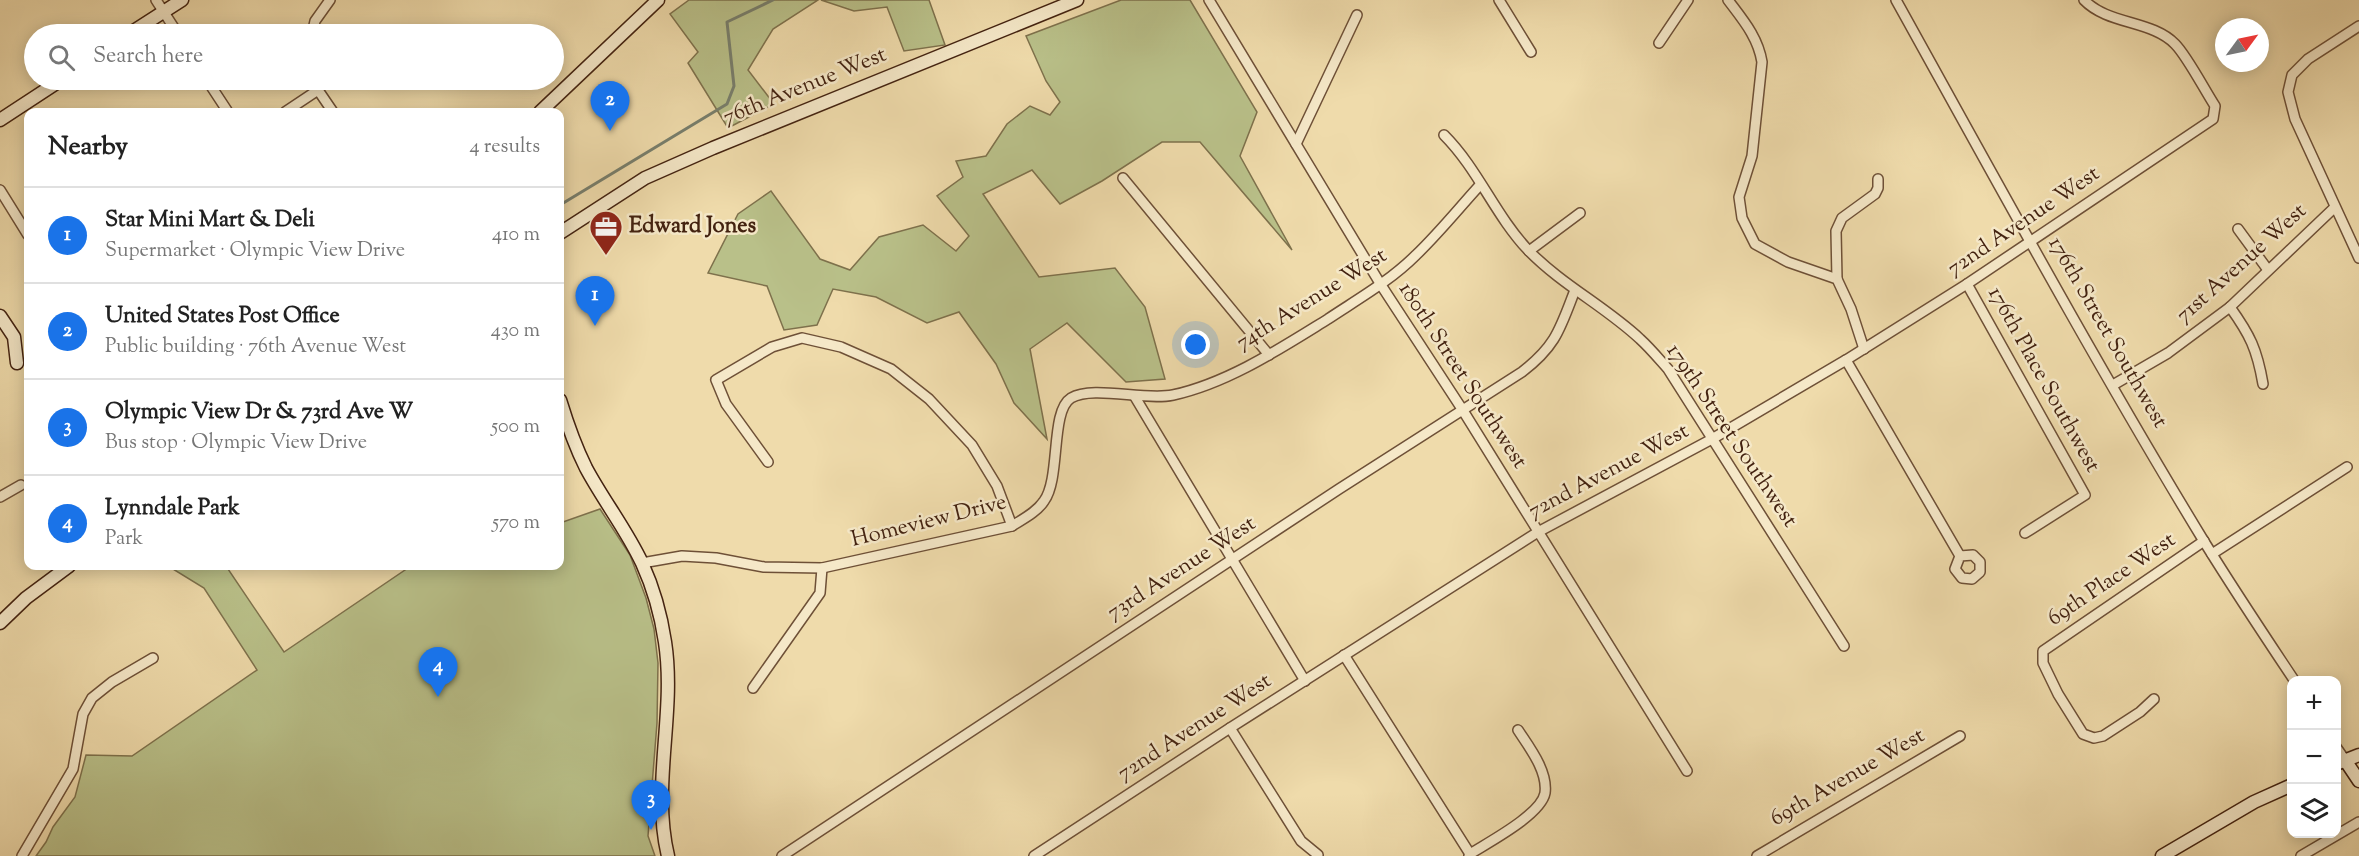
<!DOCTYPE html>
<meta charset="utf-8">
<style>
:root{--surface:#fff;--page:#f6f6f6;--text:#222;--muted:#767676;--line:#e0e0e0;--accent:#1a73e8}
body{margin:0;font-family:"Sorts Mill Goudy",serif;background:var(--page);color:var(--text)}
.controls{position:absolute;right:18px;bottom:18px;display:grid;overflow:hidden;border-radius:12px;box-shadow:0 3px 15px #0003}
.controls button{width:54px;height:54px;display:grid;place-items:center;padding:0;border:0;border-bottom:2px solid var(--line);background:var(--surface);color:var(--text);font:30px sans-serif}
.compass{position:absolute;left:2215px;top:18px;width:54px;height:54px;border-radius:50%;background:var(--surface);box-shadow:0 3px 15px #0003;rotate:57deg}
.you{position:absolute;left:1196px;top:345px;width:21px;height:21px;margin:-15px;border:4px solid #fff;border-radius:50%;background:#1a73e8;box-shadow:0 0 0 9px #1a73e833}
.badge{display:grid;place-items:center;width:39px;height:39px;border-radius:50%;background:var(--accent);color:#fff;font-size:20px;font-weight:700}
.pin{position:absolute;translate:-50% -50px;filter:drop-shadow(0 2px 3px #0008)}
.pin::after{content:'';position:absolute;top:32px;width:21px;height:18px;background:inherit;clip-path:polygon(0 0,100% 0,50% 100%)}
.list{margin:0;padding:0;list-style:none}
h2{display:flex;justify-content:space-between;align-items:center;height:78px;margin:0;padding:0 24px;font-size:26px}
h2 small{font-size:20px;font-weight:400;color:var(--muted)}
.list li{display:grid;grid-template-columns:39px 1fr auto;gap:18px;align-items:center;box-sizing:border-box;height:96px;padding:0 24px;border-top:2px solid var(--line)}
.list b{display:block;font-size:22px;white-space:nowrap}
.list p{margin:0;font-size:20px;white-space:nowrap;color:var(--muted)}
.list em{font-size:20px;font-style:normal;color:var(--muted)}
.icon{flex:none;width:33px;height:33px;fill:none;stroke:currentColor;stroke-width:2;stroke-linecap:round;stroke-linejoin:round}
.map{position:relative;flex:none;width:2359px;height:856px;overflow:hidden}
.search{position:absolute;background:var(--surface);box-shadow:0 3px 15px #0003;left:24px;top:24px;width:540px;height:66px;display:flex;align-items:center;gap:15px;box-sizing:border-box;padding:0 21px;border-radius:33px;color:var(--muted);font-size:22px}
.panel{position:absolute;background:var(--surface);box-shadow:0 3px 15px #0003;left:24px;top:108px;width:540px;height:462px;border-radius:12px}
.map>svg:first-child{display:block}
</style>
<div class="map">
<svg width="2359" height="856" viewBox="0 0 2359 856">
<rect width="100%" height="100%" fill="#efdbab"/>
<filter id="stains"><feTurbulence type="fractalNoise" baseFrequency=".00333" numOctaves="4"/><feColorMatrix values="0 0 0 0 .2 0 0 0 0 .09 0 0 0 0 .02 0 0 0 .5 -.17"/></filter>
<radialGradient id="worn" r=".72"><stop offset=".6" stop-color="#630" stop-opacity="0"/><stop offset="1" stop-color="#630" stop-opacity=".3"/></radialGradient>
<g fill="#b9c089" stroke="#7e714c" stroke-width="1.5">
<polygon points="689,0 818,0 773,29 748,70 774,104 728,128 688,63 698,52 670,14"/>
<polygon points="821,0 929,0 945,45 904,51 887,7 854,11"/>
<polygon points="1121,0 1190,0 1257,112 1240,156 1292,250 1200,142 1162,142 1102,181 1060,204 1032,170 983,194 1039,277 1115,268 1145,307 1165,379 1126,382 1067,323 1030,349 1047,439 1014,403 996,364 959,312 927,323 876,297 833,289 817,325 784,330 767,286 708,273 738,214 771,191 820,259 850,270 879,237 923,225 956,251 969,236 937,196 963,177 956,161 986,156 1007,124 1030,106 1050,115 1060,102 1046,81 1026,36"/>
<polygon points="600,509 630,555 646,598 654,629 658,663 657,723 648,836 655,856 36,856 46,842 53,827 75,797 86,755 132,756 257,670 204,588 168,566 226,566 284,652 411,566 560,566 560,523"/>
</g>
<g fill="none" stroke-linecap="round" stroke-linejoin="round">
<polyline stroke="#777e6c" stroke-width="3" points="560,205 727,104 734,86 727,22 773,0"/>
<defs>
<g id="street">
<polyline points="156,0 178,34"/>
<polyline points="1209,0 1381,285 1462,409 1687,771"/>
<polyline points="1499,0 1531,52"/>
<path d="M 1728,0 C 1743,20 1758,37 1762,62 L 1752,156 L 1739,197 L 1742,218 L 1755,244 L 1788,262 L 1837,279 L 1851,309 L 1864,349"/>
<path d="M 1896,0 C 1997,182 2097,366 2205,543 C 2234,590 2264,635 2294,680"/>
<polyline points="2359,26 2308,59 2292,75 2288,92 2295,119 2359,258"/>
<polyline points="312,34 315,21 330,0"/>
<polyline points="1659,43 1688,0"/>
<polyline points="207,80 228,112"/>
<polyline points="316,80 318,90 333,112"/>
<polyline points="285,112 318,90"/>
<path d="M 1444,135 C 1478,169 1495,215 1528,250 C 1562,285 1606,307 1640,339 C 1650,348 1659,359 1668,369 L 1844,646"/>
<polyline points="1296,144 1357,15"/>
<polyline points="1123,178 1269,355"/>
<polyline points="0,190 28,235"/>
<polyline points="2238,229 2268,270"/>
<polyline points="1529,251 1580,213"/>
<polyline points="1837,279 1836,231 1842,218 1875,194 1878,188 1878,179"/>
<polyline points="1967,284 2085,495 2025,533"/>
<path d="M 2230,307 C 2250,335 2257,349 2263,384"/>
<polyline points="1846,360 1960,556 1955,569 1962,578 1972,579 1980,572 1980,562 1973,555 1960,556"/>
<polyline points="2113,385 2168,353 2230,307 2334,208"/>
<polyline points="1135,397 1305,681"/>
<polyline points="768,462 726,404 716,380 772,347 802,338 841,347 891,369 929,399 972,445 997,486 1012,526"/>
<polyline points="0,497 21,485"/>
<polyline points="2212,554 2347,467"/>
<path d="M 642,563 L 682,556 L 716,558 L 764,567 L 822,568 L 1012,526 C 1023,519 1037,512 1044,501 C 1061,478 1050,411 1071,398 C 1093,385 1144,401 1173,395 C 1228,383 1281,348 1328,319 C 1358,299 1390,281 1416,255 C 1439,233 1459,208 1480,185"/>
<polyline points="1344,655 1470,854"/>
<polyline points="753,688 820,593 822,568"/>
<polyline points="2154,699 2140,712 2103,736 2094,738 2083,734 2058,694 2043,663 2043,651 2204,541"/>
<polyline points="1230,728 1301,841 1318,855"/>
<polyline points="2336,747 2345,760"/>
<polyline points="22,856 73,769 83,714 92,698 112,682 153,658"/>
<path d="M 782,856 L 1339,489 L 1522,372 C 1556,346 1560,329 1575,290"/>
<path d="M 1034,856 L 1230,728 L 1538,532 L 1712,439 L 1846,360 L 1967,284 L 2213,119 L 2215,106 C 2204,89 2187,56 2175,44 C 2152,20 2108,25 2084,0"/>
<path d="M 1469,856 L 1470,854 C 1487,843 1541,815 1545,793 C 1548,771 1529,747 1518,730"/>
<polyline points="1757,856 1960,736"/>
<polyline points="2301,856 2359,822"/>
</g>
<g id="secondary">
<polyline points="129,34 182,0"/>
<polyline points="540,112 658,0"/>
<polyline points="0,120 61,80"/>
<polyline points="560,233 645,178 713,148 1077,0"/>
<polyline points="0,316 14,337 17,363"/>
<path d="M 560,400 C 567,423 575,446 586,468 C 603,500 626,529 642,563 C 653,587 661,615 665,642 C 676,713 651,785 668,856"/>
<polyline points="0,623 26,598 69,566"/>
<polyline points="2345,760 2359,781"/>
<polyline points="2336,764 2359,755"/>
<polyline points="2162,856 2254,802 2292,785"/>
</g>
</defs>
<use href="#street" stroke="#6e5037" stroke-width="12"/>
<use href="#secondary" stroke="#432210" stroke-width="15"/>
<use href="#street" stroke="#f5e8c8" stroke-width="9"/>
<use href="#secondary" stroke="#f5e8c8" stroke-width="12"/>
</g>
<defs>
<symbol id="office-pin" viewBox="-11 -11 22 30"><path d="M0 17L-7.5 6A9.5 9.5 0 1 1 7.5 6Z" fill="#8f2418" stroke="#f5e8c8"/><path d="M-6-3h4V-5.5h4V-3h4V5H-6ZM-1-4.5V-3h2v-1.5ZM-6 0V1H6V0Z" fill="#fff"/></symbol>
</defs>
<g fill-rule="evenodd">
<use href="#office-pin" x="587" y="208" width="38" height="52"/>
</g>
<g text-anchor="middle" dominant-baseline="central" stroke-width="5" stroke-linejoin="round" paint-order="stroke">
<g font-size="22" fill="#432210" stroke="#f5e8c8">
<text transform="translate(805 87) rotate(-22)">76th Avenue West</text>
<text transform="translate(2024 222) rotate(-34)">72nd Avenue West</text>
<text transform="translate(2242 264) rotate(-42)">71st Avenue West</text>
<text transform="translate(1312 300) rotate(-32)">74th Avenue West</text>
<text transform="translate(2107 333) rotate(60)">176th Street Southwest</text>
<text transform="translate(1462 376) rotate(57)">180th Street Southwest</text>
<text transform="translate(2043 380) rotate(61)">176th Place Southwest</text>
<text transform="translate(1731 436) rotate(56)">179th Street Southwest</text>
<text transform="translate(1609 472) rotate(-28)">72nd Avenue West</text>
<text transform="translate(929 522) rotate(-14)">Homeview Drive</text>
<text transform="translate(1182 569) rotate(-33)">73rd Avenue West</text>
<text transform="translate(2112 580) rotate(-34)">69th Place West</text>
<text transform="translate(1195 728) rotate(-33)">72nd Avenue West</text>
<text transform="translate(1848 778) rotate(-30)">69th Avenue West</text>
</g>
<g font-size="22" font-weight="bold" fill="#432210" stroke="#f5e8c8" text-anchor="start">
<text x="629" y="227">Edward Jones</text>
</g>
</g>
<rect width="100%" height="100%" filter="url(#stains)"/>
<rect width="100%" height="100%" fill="url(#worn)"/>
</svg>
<div class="controls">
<button>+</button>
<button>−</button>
<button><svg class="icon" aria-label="layers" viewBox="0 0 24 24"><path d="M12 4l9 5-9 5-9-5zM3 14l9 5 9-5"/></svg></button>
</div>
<svg class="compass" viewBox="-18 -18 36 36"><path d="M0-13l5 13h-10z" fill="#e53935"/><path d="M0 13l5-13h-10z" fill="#767676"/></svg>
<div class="you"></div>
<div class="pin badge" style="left:595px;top:326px">1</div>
<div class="pin badge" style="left:610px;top:131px">2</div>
<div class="pin badge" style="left:651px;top:830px">3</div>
<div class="pin badge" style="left:438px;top:697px">4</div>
<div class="search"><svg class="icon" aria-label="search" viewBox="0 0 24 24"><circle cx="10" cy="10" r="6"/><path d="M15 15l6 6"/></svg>Search here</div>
<section class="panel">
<h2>Nearby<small>4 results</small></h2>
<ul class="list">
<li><span class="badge">1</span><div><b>Star Mini Mart &amp; Deli</b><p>Supermarket · Olympic View Drive</p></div><em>410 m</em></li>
<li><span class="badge">2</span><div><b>United States Post Office</b><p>Public building · 76th Avenue West</p></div><em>430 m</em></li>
<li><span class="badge">3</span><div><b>Olympic View Dr &amp; 73rd Ave W</b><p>Bus stop · Olympic View Drive</p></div><em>500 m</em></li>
<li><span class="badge">4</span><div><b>Lynndale Park</b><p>Park</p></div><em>570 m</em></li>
</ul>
</section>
</div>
